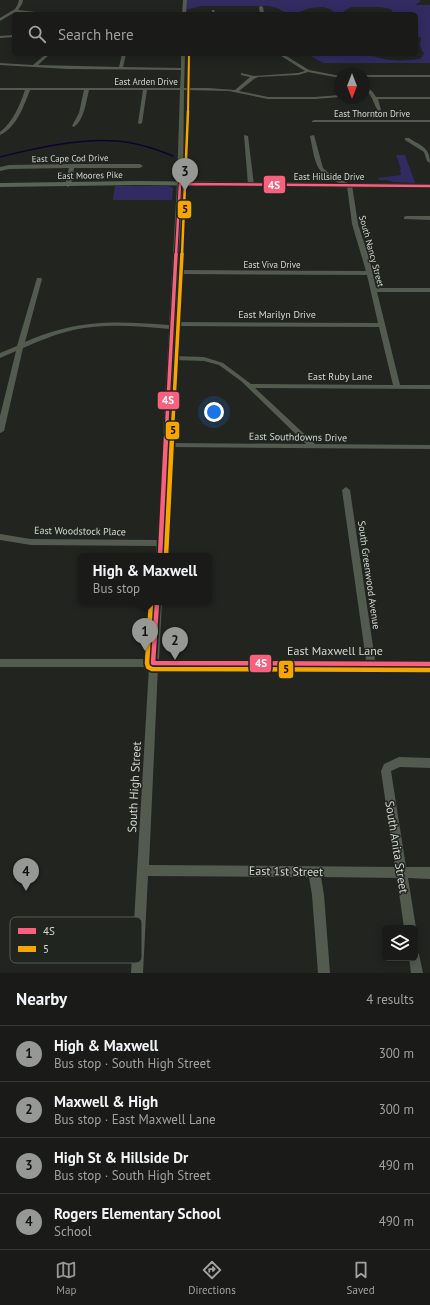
<!DOCTYPE html>
<meta charset="utf-8">
<style>
:root{--surface:#1a1b18;--page:#272825;--text:#f1f3f6;--muted:#9fa1a2;--line:#383937;--accent:#959893}
body{margin:0;font-family:"PT Sans",sans-serif;background:var(--page);color:var(--text)}
.controls{position:absolute;right:12px;bottom:12px;display:grid;overflow:hidden;border-radius:6px;box-shadow:0 2px 10px #0003}
.controls button{width:36px;height:36px;display:grid;place-items:center;padding:0;border:0;border-bottom:1px solid var(--line);background:var(--surface);color:var(--text);font:20px sans-serif}
.compass{position:absolute;left:334px;top:68px;width:36px;height:36px;border-radius:50%;background:var(--surface);box-shadow:0 2px 10px #0003;rotate:180deg}
.you{position:absolute;left:214px;top:412px;width:14px;height:14px;margin:-10px;border:3px solid #fff;border-radius:50%;background:#1a73e8;box-shadow:0 0 0 6px #1a73e833}
.badge{display:grid;place-items:center;width:26px;height:26px;border-radius:50%;background:var(--accent);color:#111;font-size:13px;font-weight:700}
.pin{position:absolute;translate:-50% -33px;filter:drop-shadow(0 1px 2px #0008)}
.pin::after{content:'';position:absolute;top:21px;width:14px;height:12px;background:inherit;clip-path:polygon(0 0,100% 0,50% 100%)}
.popup{position:absolute;left:78px;top:553px;width:134px;height:52px;box-sizing:border-box;display:grid;place-content:center;border-radius:6px;background:var(--surface);filter:drop-shadow(0 1px 3px #0005);font-size:13px;white-space:nowrap;color:var(--muted)}
.popup b{font-size:15px;color:var(--text)}
.popup::after{content:'';position:absolute;left:50%;top:100%;margin-left:-8px;border:8px solid transparent;border-top-color:var(--surface)}
.list{margin:0;padding:0;list-style:none}
h2{display:flex;justify-content:space-between;align-items:center;height:52px;margin:0;padding:0 16px;font-size:17px}
h2 small{font-size:13px;font-weight:400;color:var(--muted)}
.list li{display:grid;grid-template-columns:26px 1fr auto;gap:12px;align-items:center;box-sizing:border-box;height:56px;padding:0 16px;border-top:1px solid var(--line)}
.list b{display:block;font-size:15px;white-space:nowrap}
.list p{margin:0;font-size:13px;white-space:nowrap;color:var(--muted)}
.list em{font-size:13px;font-style:normal;color:var(--muted)}
.icon{flex:none;width:22px;height:22px;fill:none;stroke:currentColor;stroke-width:2;stroke-linecap:round;stroke-linejoin:round}
.map{position:relative;flex:none;width:430px;height:973px;overflow:hidden}
.search{position:absolute;background:var(--surface);box-shadow:0 2px 10px #0003;left:12px;right:12px;top:12px;height:44px;display:flex;align-items:center;gap:10px;box-sizing:border-box;padding:0 14px;border-radius:6px;color:var(--muted);font-size:15px}
.sheet{height:276px;background:var(--surface)}
nav{display:flex;justify-content:space-around;align-items:center;box-sizing:border-box;height:56px;border-top:1px solid var(--line);background:var(--surface);font-size:11px;color:var(--muted)}
nav a{display:grid;justify-items:center;gap:2px}
nav .on{color:var(--accent)}
.map>svg:first-child{display:block}
</style>
<div class="map">
<svg width="430" height="973" viewBox="0 0 430 973">
<rect width="100%" height="100%" fill="#222420"/>
<g fill="#322b61">
<path d="M 187,0 L 419,0 L 421,1 L 415,5 L 430,5 L 430,63 L 323,63 L 311,56 L 302,54 L 369,54 C 386,62 402,61 420,59 L 424,54 L 420,46 L 421,38 L 416,35 L 416,14 L 393,14 L 391,9 L 380,7 L 351,7 L 343,12 L 334,12 L 330,9 L 323,7 L 310,8 L 294,14 L 285,14 L 285,12 L 277,8 L 268,6 L 201,6 L 186,10 Z"/>
<polygon points="396,155 405,155 415,183 393,182 387,180 379,180 378,178 401,175 400,170 401,169"/>
<polygon points="115,186 168,186 173,188 172,200 113,200"/>
</g>
<g fill="none" stroke-linecap="round" stroke-linejoin="round">
<path stroke="#0d032f" stroke-width="1.5" d="M 0,157 C 35,148 80,138 116,141 C 135,142 156,149 173,156"/>
<g fill="#525b4d" fill-rule="evenodd">
<polygon points="19,0 23,0 22,4 18,10 53,14 15,12 0,21 0,18 15,9 18,4"/>
<polygon points="183,0 187,0 186,14 182,14"/>
<polygon points="261,6 263,7 264,14 260,14 259,7"/>
<polygon points="212,10 214,10 216,14 212,14"/>
<polygon points="14,35 14,37 0,38 0,36"/>
<path d="M 46,54 L 50,54 L 38,65 L 119,67 L 122,54 L 126,54 L 123,67 L 181,68 L 181,54 L 185,54 L 184,88 L 208,88 L 235,90 L 250,77 L 241,75 L 241,73 L 254,76 L 298,73 L 305,71 L 278,54 L 283,54 L 309,70 L 340,76 L 340,78 L 308,72 L 298,75 L 258,77 L 254,79 L 239,91 L 268,97 L 315,97 L 340,95 L 340,97 L 315,99 L 268,99 L 229,91 L 184,90 L 183,184 L 178,270 L 366,271 L 352,224 L 347,186 C 315,175 316,166 310,136 L 314,135 L 323,168 L 332,176 L 352,185 L 358,224 L 369,258 L 376,288 L 430,288 L 430,292 L 377,292 L 400,385 L 430,385 L 430,389 L 255,388 L 315,444 L 430,445 L 430,449 L 170,447 L 164,556 L 156,556 L 156,546 L 31,545 L 0,540 L 0,534 L 31,539 L 157,540 L 169,329 C 137,326 105,323 73,330 C 56,334 39,341 23,348 L 4,431 L 0,433 L 0,416 L 16,351 L 0,358 L 0,353 L 17,346 L 37,278 L 41,278 L 42,279 L 25,342 C 78,319 113,321 169,325 L 177,184 L 180,90 L 147,90 L 142,123 L 140,124 L 138,123 L 143,90 L 89,90 C 86,102 84,120 74,127 L 72,126 L 79,113 L 84,90 L 30,90 C 24,106 16,128 0,135 L 0,132 C 13,122 20,105 25,90 L 0,90 L 0,88 L 180,88 L 181,70 L 68,69 L 0,65 L 0,63 L 33,65 ZM 178,274 L 367,275 L 378,323 L 176,322 ZM 176,326 L 379,327 L 393,385 L 251,384 L 223,363 L 204,357 L 174,356 ZM 174,360 L 204,361 L 219,365 L 241,381 L 306,444 L 170,443 Z"/>
<rect x="364" y="75" width="66" height="2"/>
<path d="M 364,86 L 372,91 L 376,97 L 430,97 L 430,99 L 378,99 L 381,110 L 379,111 C 373,106 375,97 364,89 Z"/>
<polygon points="314,120 430,120 430,122 312,122 312,121"/>
<polygon points="244,135 248,136 254,185 251,187 248,185"/>
<path d="M 405,138 L 409,138 C 421,146 430,147 430,163 L 427,161 L 424,152 L 405,140 Z"/>
<polygon points="72,164 140,164 143,166 140,168 74,168 71,185 68,187 65,185 69,168 9,169 0,171 0,167 9,165"/>
<polygon points="406,216 430,216 430,220 404,219 404,217"/>
<polygon points="346,487 350,490 375,660 430,660 430,668 158,667 149,865 395,867 381,771 384,764 399,757 430,758 430,768 400,767 391,771 406,867 430,867 430,879 408,878 416,928 415,930 415,928 404,928 397,878 321,877 324,895 330,973 318,973 312,895 309,877 148,876 143,973 131,973 149,667 0,667 0,659 149,659 152,602 162,602 159,660 366,660 342,490"/>
<polygon points="415,952 419,954 423,973 411,973 409,958 415,958"/>
</g>
<polygon fill="#596553" fill-rule="evenodd" points="137,181 430,184 430,188 137,185 0,187 0,183"/>
<defs>
<polyline id="bus-1-far2" points="176,255 180,184 430,186"/>
<polyline id="bus-1-far1" points="166,438 176,254"/>
<g id="bus-1">
<polyline points="160,556 166,437"/>
<polyline points="157,602 153,663 430,664"/>
</g>
<polyline id="bus-2-far3" points="188,112 189,54"/>
<polyline id="bus-2-far2" points="182,255 188,111"/>
<polyline id="bus-2-far1" points="172,438 182,254"/>
<g id="bus-2">
<polyline points="166,556 172,437"/>
<polyline points="151,602 147,663 148,667 152,669 430,670"/>
</g>
</defs>
<use href="#bus-1-far2" stroke="#21251f" stroke-width="4.5"/>
<use href="#bus-1-far1" stroke="#21251f" stroke-width="6"/>
<use href="#bus-1" stroke="#21251f" stroke-width="8"/>
<use href="#bus-2-far3" stroke="#21251f" stroke-width="3.5"/>
<use href="#bus-2-far2" stroke="#21251f" stroke-width="4.5"/>
<use href="#bus-2-far1" stroke="#21251f" stroke-width="6"/>
<use href="#bus-2" stroke="#21251f" stroke-width="8"/>
<use href="#bus-1-far2" stroke="#f8607d" stroke-width="2.5"/>
<use href="#bus-1-far1" stroke="#f8607d" stroke-width="3.5"/>
<use href="#bus-1" stroke="#f8607d" stroke-width="4.5"/>
<use href="#bus-2-far3" stroke="#f7a600" stroke-width="2"/>
<use href="#bus-2-far2" stroke="#f7a600" stroke-width="2.5"/>
<use href="#bus-2-far1" stroke="#f7a600" stroke-width="3.5"/>
<use href="#bus-2" stroke="#f7a600" stroke-width="4.5"/>
</g>
<g text-anchor="middle" dominant-baseline="central" stroke-width="3" stroke-linejoin="round" paint-order="stroke">
<g font-size="9" fill="#d3d6d1" stroke="#21251f">
<text x="146" y="81">East Arden Drive</text>
<text x="372" y="113">East Thornton Drive</text>
<text transform="translate(70 158) rotate(-1)">East Cape Cod Drive</text>
<text transform="translate(90 175) rotate(-1)">East Moores Pike</text>
<text x="329" y="176">East Hillside Drive</text>
<text transform="translate(372 251) rotate(75)">South Nancy Street</text>
<text x="272" y="264">East Viva Drive</text>
</g>
<g font-size="10" fill="#d3d6d1" stroke="#21251f">
<text x="277" y="314">East Marilyn Drive</text>
<text x="340" y="376">East Ruby Lane</text>
<text transform="translate(298 437) rotate(1)">East Southdowns Drive</text>
<text transform="translate(80 531) rotate(1)">East Woodstock Place</text>
<text transform="translate(369 575) rotate(82)">South Greenwood Avenue</text>
</g>
<g font-size="12" fill="#d3d6d1" stroke="#21251f">
<text x="335" y="650">East Maxwell Lane</text>
<text transform="translate(134 787) rotate(-87)">South High Street</text>
<text transform="translate(397 847) rotate(81)">South Anita Street</text>
<text transform="translate(286 871) rotate(1)">East 1st Street</text>
</g>
</g>
<rect x="10" y="917" width="132" height="46" rx="6" fill="#21251f" stroke="#565a54" stroke-width="1"/>
<rect x="18" y="928" width="18" height="6" fill="#f8607d"/>
<rect x="18" y="946" width="18" height="6" fill="#f7a600"/>
<g font-size="11" fill="#d3d6d1">
<text x="43" y="935">4S</text>
<text x="43" y="953">5</text>
</g>
<g stroke="#21251f" stroke-width="1.5">
<rect x="263" y="175" width="23" height="19" rx="4" fill="#f8607d"/>
<rect x="177" y="200" width="15" height="19" rx="4" fill="#f7a600"/>
<rect x="157" y="391" width="23" height="19" rx="4" fill="#f8607d"/>
<rect x="165" y="421" width="15" height="19" rx="4" fill="#f7a600"/>
<rect x="249" y="654" width="23" height="19" rx="4" fill="#f8607d"/>
<rect x="278" y="660" width="16" height="19" rx="4" fill="#f7a600"/>
</g>
<g font-size="11" text-anchor="middle" font-weight="bold" fill="#fff">
<text x="274" y="189">4S</text>
<text x="168" y="404">4S</text>
<text x="261" y="667">4S</text>
</g>
<g font-size="11" text-anchor="middle" font-weight="bold" fill="#111">
<text x="185" y="213">5</text>
<text x="173" y="434">5</text>
<text x="286" y="673">5</text>
</g>
</svg>
<div class="controls">
<button><svg class="icon" aria-label="layers" viewBox="0 0 24 24"><path d="M12 4l9 5-9 5-9-5zM3 14l9 5 9-5"/></svg></button>
</div>
<svg class="compass" viewBox="-18 -18 36 36"><path d="M0-13l5 13h-10z" fill="#e53935"/><path d="M0 13l5-13h-10z" fill="#9fa1a2"/></svg>
<div class="you"></div>
<div class="pin badge" style="left:145px;top:651px">1</div>
<div class="popup"><b>High &amp; Maxwell</b>Bus stop</div>
<div class="pin badge" style="left:175px;top:660px">2</div>
<div class="pin badge" style="left:185px;top:191px">3</div>
<div class="pin badge" style="left:26px;top:891px">4</div>
<div class="search"><svg class="icon" aria-label="search" viewBox="0 0 24 24"><circle cx="10" cy="10" r="6"/><path d="M15 15l6 6"/></svg>Search here</div>
</div>
<section class="sheet">
<h2>Nearby<small>4 results</small></h2>
<ul class="list">
<li><span class="badge">1</span><div><b>High &amp; Maxwell</b><p>Bus stop · South High Street</p></div><em>300 m</em></li>
<li><span class="badge">2</span><div><b>Maxwell &amp; High</b><p>Bus stop · East Maxwell Lane</p></div><em>300 m</em></li>
<li><span class="badge">3</span><div><b>High St &amp; Hillside Dr</b><p>Bus stop · South High Street</p></div><em>490 m</em></li>
<li><span class="badge">4</span><div><b>Rogers Elementary School</b><p>School</p></div><em>490 m</em></li>
</ul>
</section>
<nav>
<a class="on"><svg class="icon" aria-label="map" viewBox="0 0 24 24"><path d="M3 6l6-2 6 2 6-2v14l-6 2-6-2-6 2zM9 4v14M15 6v14"/></svg>Map</a>
<a><svg class="icon" aria-label="directions" viewBox="0 0 24 24"><path d="M12 3l9 9-9 9-9-9zM9 14v-3h6M13 9l2 2-2 2"/></svg>Directions</a>
<a><svg class="icon" aria-label="saved" viewBox="0 0 24 24"><path d="M7 4h10v16l-5-4-5 4z"/></svg>Saved</a>
</nav>
